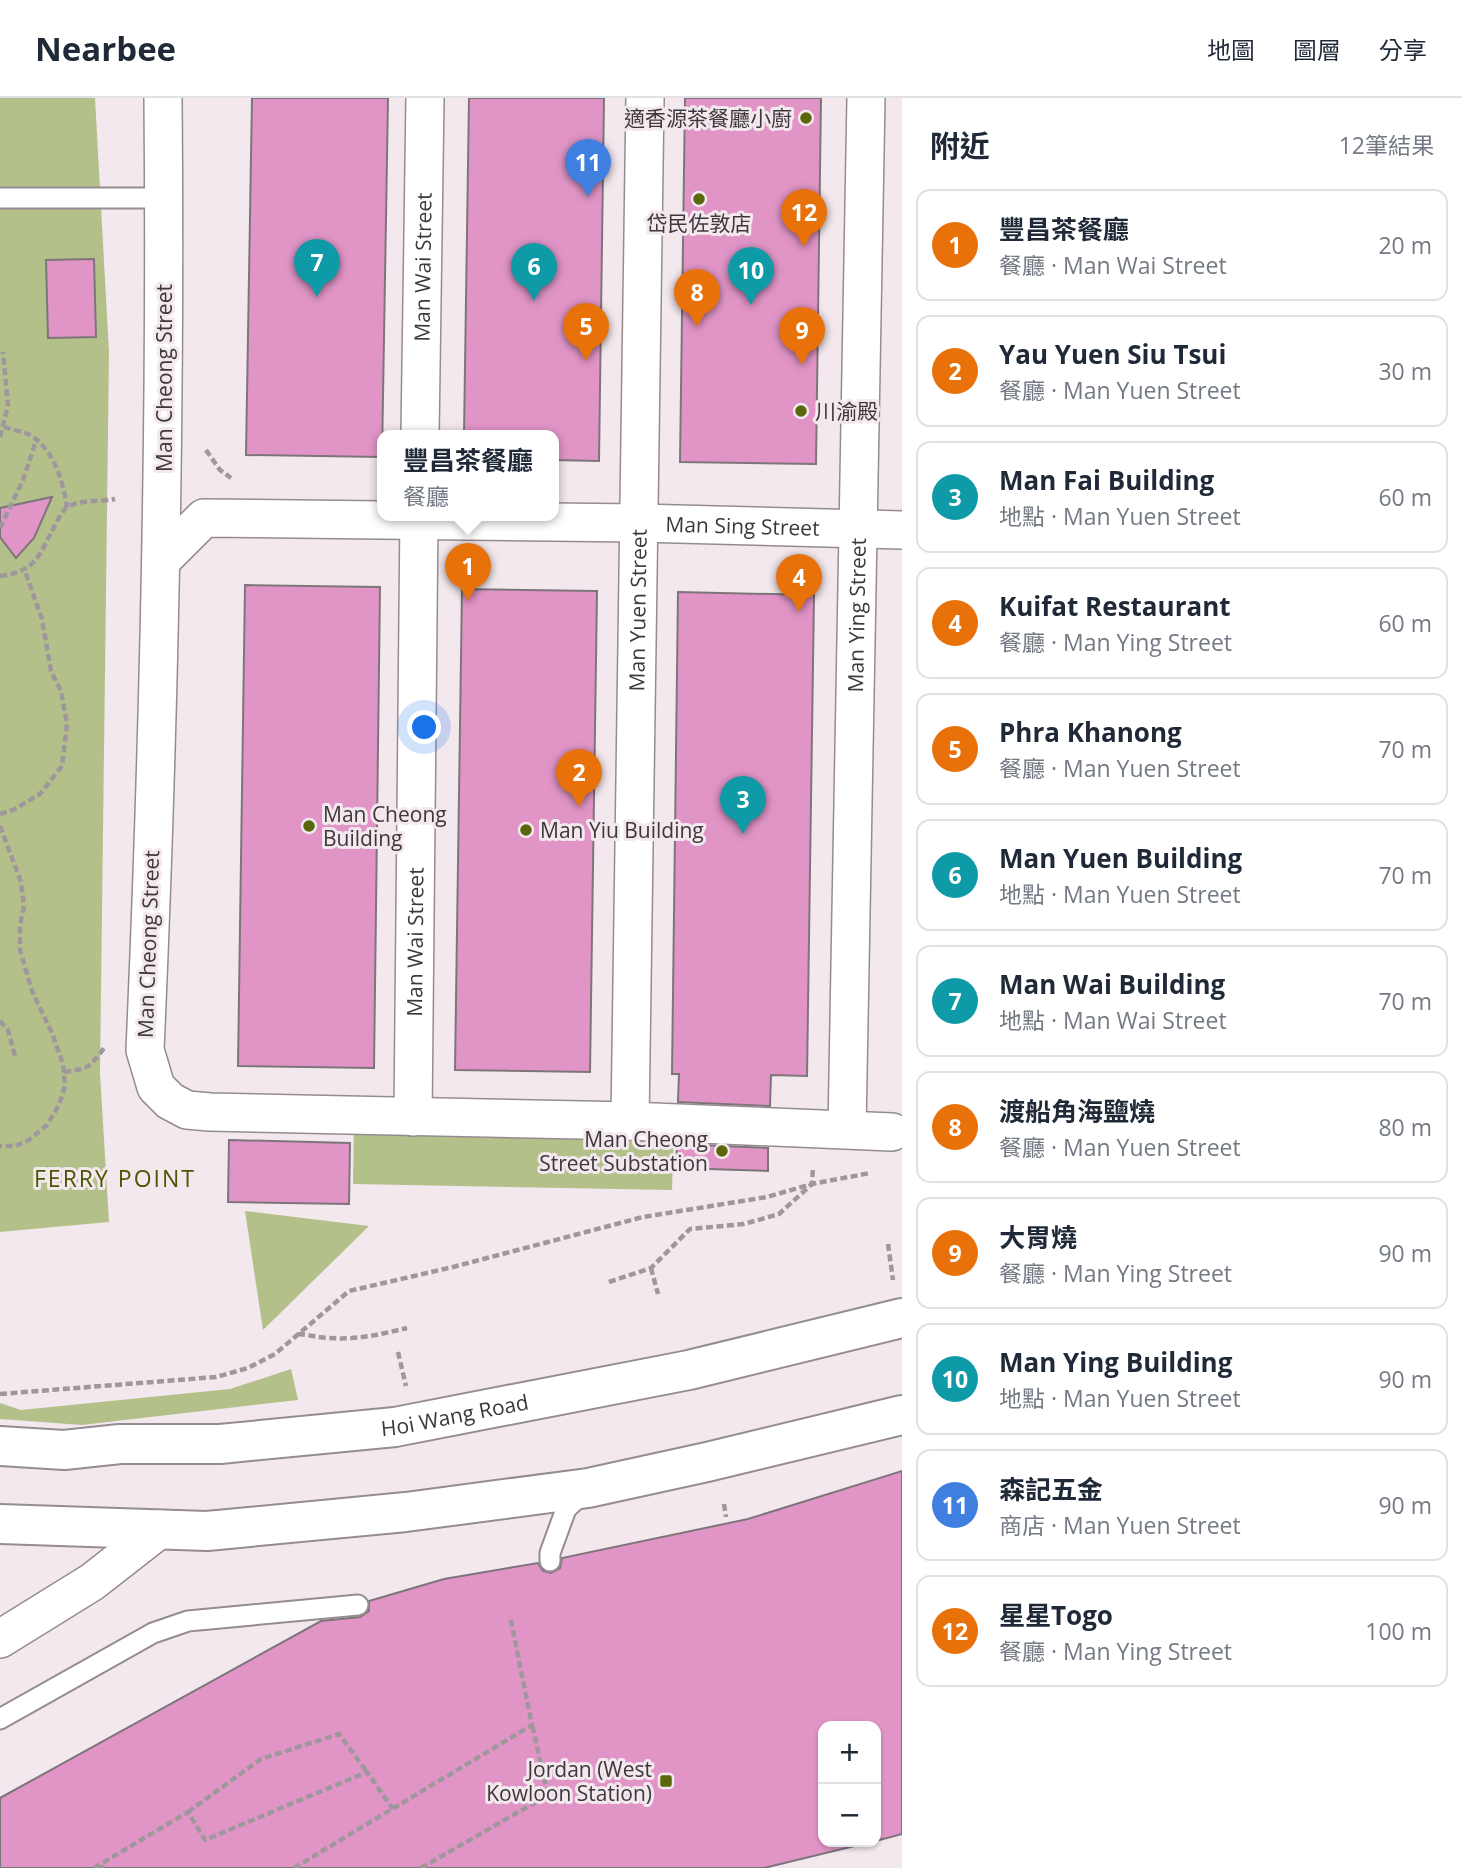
<!DOCTYPE html>
<html lang="zh-TW">
<meta charset="utf-8">
<style>
:root{--surface:#fff;--page:#f2f2f3;--text:#1f2937;--muted:#747a83;--line:#e0e1e3;--accent:#5a670d}
body{margin:0;font-family:"Open Sans","Noto Sans TC",sans-serif;background:var(--page);color:var(--text)}
.controls{position:absolute;right:21px;bottom:21px;display:grid;overflow:hidden;border-radius:14px;box-shadow:0 2px 5px #0004}
.controls button{width:63px;height:63px;display:grid;place-items:center;padding:0;border:0;border-bottom:2px solid var(--line);background:var(--surface);color:var(--text);font:35px sans-serif}
.you{position:absolute;left:425px;top:630px;width:24px;height:24px;margin:-18px;border:5px solid #fff;border-radius:50%;background:#1a73e8;box-shadow:0 0 0 10px #1a73e833}
.badge{display:grid;place-items:center;width:46px;height:46px;border-radius:50%;background:var(--accent);color:#fff;font-size:23px;font-weight:700}
.pin{position:absolute;translate:-50% -58px;filter:drop-shadow(0 2px 4px #0008)}
.pin::after{content:'';position:absolute;top:37px;width:24px;height:21px;background:inherit;clip-path:polygon(0 0,100% 0,50% 100%)}
.popup{position:absolute;left:377px;top:332px;width:182px;height:91px;box-sizing:border-box;display:grid;place-content:center;border-radius:14px;background:var(--surface);filter:drop-shadow(0 2px 5px #0005);font-size:23px;white-space:nowrap;color:var(--muted)}
.popup b{font-size:26px;color:var(--text)}
.popup::after{content:'';position:absolute;left:50%;top:100%;margin-left:-14px;border:14px solid transparent;border-top-color:var(--surface)}
.list{margin:0;padding:0;list-style:none}
h2{display:flex;justify-content:space-between;align-items:center;height:91px;margin:0;padding:0 28px;font-size:30px}
h2 small{font-size:23px;font-weight:400;color:var(--muted)}
.list li{display:grid;grid-template-columns:46px 1fr auto;gap:21px;align-items:center;box-sizing:border-box;height:112px;margin:0 14px 14px;padding:0 14px;border:2px solid var(--line);border-radius:14px}
.list b{display:block;font-size:26px;white-space:nowrap}
.list p{margin:0;font-size:23px;white-space:nowrap;color:var(--muted)}
.list em{font-size:23px;font-style:normal;color:var(--muted)}
.map{position:relative;flex:none;width:902px;height:1770px;overflow:hidden}
header{display:flex;align-items:center;gap:42px;box-sizing:border-box;height:98px;padding:0 35px;background:var(--surface);border-bottom:2px solid var(--line)}
header strong{font-size:33px}
nav{display:flex;gap:38px;margin-inline-start:auto;font-size:24px}
main{display:flex}
aside{flex:1;background:var(--surface)}
.map>svg:first-child{display:block}
</style>
<header>
<strong>Nearbee</strong>
<nav><a>地圖</a><a>圖層</a><a>分享</a></nav>
</header>
<main>
<div class="map">
<svg width="902" height="1770" viewBox="0 0 902 1770">
<rect width="100%" height="100%" fill="#f2e8ee"/>
<g fill="#b4c08a">
<polygon points="0,0 95,0 109,254 100,975 109,1124 0,1134"/>
<polygon points="354,1025 674,1033 672,1092 353,1086"/>
<polygon points="245,1113 369,1128 263,1232"/>
<polygon points="291,1271 298,1302 82,1327 0,1321 0,1305 21,1312 230,1291"/>
</g>
<g fill="#e195c7" stroke="#7e757a" stroke-width="2">
<polygon points="252,0 388,0 382,359 246,357"/>
<polygon points="469,0 604,0 599,363 554,362 554,337 464,337"/>
<polygon points="685,0 821,0 816,366 680,364"/>
<polygon points="94,161 96,239 48,240 46,162"/>
<polygon points="52,399 34,440 16,460 0,439 0,410"/>
<polygon points="245,487 380,489 374,970 238,968"/>
<polygon points="462,491 597,493 590,974 455,972"/>
<polygon points="678,494 814,497 807,978 771,977 770,1008 678,1004 679,976 672,976"/>
<polygon points="229,1042 350,1045 349,1106 228,1104"/>
<polygon points="677,1046 768,1050 768,1073 676,1070"/>
<polygon points="902,1373 902,1736 876,1743 876,1628 823,1628 823,1744 871,1744 764,1770 0,1770 0,1700 321,1523 360,1519 369,1513 369,1503 444,1481 538,1465 543,1473 551,1475 560,1470 562,1460 748,1421"/>
</g>
<g fill="none" stroke-linecap="round" stroke-linejoin="round">
<defs>
<g id="lane">
<polyline points="0,100 164,100"/>
<polyline points="550,1463 550,1455 566,1411 583,1395"/>
<polyline points="0,1621 153,1535 188,1523 358,1507"/>
</g>
<g id="street">
<path d="M 163,0 C 166,318 159,635 145,952 L 156,989 L 170,1003 L 187,1012 L 210,1014 L 630,1023 L 892,1034"/>
<path id="s1" d="M 420,337 L 425,0"/>
<path id="s2" d="M 162,462 L 204,420 L 639,425 L 902,432"/>
<path id="s3" d="M 413,1019 L 419,417"/>
<path id="s4" d="M 630,1023 L 645,0"/>
<path id="s5" d="M 847,1031 L 866,0"/>
<polyline points="0,1541 92,1484 160,1431"/>
</g>
<g id="secondary">
<path id="s6" d="M 0,1348 L 64,1352 L 120,1346 L 220,1346 L 395,1329 L 689,1272 L 902,1220"/>
<polyline points="0,1426 207,1433 406,1414 588,1390 707,1364 902,1317"/>
</g>
</defs>
<use href="#lane" stroke="#958c91" stroke-width="23"/>
<use href="#street" stroke="#958c91" stroke-width="40"/>
<use href="#secondary" stroke="#958c91" stroke-width="42"/>
<g stroke="#9f979c" stroke-width="4.5" stroke-dasharray="7 3.5" stroke-linecap="butt">
<path d="M 4,329 C 12,332 22,333 30,337 C 54,351 63,384 67,409"/>
<polyline points="0,339 8,307 3,254"/>
<polyline points="206,352 220,372 231,380"/>
<polyline points="0,430 23,382 36,343"/>
<path d="M 0,478 C 35,474 39,458 54,429 C 57,423 61,415 66,410 C 78,401 101,404 115,401"/>
<polyline points="0,716 13,712 40,696 62,668 67,626 61,593 51,573 42,521 25,473"/>
<polyline points="0,728 21,784 24,808 20,827 20,852 32,893 52,935 63,966 65,988 59,1007 47,1027 29,1042 15,1048 0,1048"/>
<polyline points="0,923 8,932 15,958"/>
<path d="M 64,974 C 92,970 88,970 105,949"/>
<polyline points="888,1146 893,1182"/>
<polyline points="651,1170 658,1196"/>
<polyline points="609,1184 651,1170 690,1131 744,1126 779,1116 812,1086 813,1069"/>
<path d="M 298,1236 C 309,1237 320,1240 331,1240 C 357,1242 382,1236 407,1230"/>
<polyline points="398,1254 406,1288"/>
<polyline points="0,1296 216,1279 248,1270 275,1256 349,1193 453,1169 643,1119 767,1099 812,1086 870,1075"/>
<polyline points="724,1406 726,1419"/>
<polyline points="102,1767 103,1770"/>
</g>
<use href="#lane" stroke="#fff" stroke-width="19"/>
<use href="#street" stroke="#fff" stroke-width="37"/>
<use href="#secondary" stroke="#fff" stroke-width="38"/>
<g stroke="#9f979c" stroke-width="4.5" stroke-dasharray="7 3.5" stroke-linecap="butt">
<polyline points="188,1714 261,1661 339,1636 367,1674"/>
<polyline points="94,1770 188,1714 205,1742 367,1674 393,1711"/>
<polyline points="294,1770 532,1627 510,1518"/>
<polyline points="421,1770 548,1697 532,1627"/>
</g>
</g>
<g fill="#5a670d" stroke="#f2e8ee" stroke-width="2.5">
<circle cx="806" cy="20" r="7"/>
<circle cx="699" cy="101" r="7"/>
<circle cx="801" cy="313" r="7"/>
<circle cx="309" cy="728" r="7"/>
<circle cx="526" cy="732" r="7"/>
<circle cx="722" cy="1053" r="7"/>
<rect x="659" y="1676" width="14" height="14" rx="3.5"/>
</g>
<g text-anchor="middle" dominant-baseline="central" stroke-width="6" stroke-linejoin="round" paint-order="stroke">
<g font-size="21" fill="#3c383b" stroke="#f2e8ee" text-anchor="end">
<text x="792" y="20">適香源茶餐廳小廚</text>
<text x="699" y="125" text-anchor="middle">岱民佐敦店</text>
<text x="815" y="313" text-anchor="start">川渝殿</text>
<text x="323" y="716" text-anchor="start">Man Cheong<tspan x="323" dy="24">Building</tspan></text>
<text x="540" y="732" text-anchor="start">Man Yiu Building</text>
<text x="708" y="1041">Man Cheong<tspan x="708" dy="24">Street Substation</tspan></text>
<text x="652" y="1671">Jordan (West<tspan x="652" dy="24">Kowloon Station)</tspan></text>
</g>
<g font-size="21" fill="#3c383b" stroke="#f2e8ee">
<text stroke="none"><textPath href="#s1" startOffset="168">Man Wai Street</textPath></text>
<text transform="translate(164 280) rotate(-90)">Man Cheong Street</text>
<text stroke="none"><textPath href="#s2" startOffset="598">Man Sing Street</textPath></text>
<text stroke="none"><textPath href="#s4" startOffset="511">Man Yuen Street</textPath></text>
<text stroke="none"><textPath href="#s5" startOffset="514">Man Ying Street</textPath></text>
<text stroke="none"><textPath href="#s3" startOffset="175">Man Wai Street</textPath></text>
<text transform="translate(148 846) rotate(-88)">Man Cheong Street</text>
<text stroke="none"><textPath href="#s6" startOffset="457">Hoi Wang Road</textPath></text>
</g>
<g font-size="23" letter-spacing="2" fill="#4c5701" stroke="#f2e8ee">
<text x="115" y="1080">FERRY POINT</text>
</g>
</g>
</svg>
<div class="controls">
<button>+</button>
<button>−</button>
</div>
<div class="you"></div>
<div class="pin badge" style="left:468px;top:503px;background:#e8710a">1</div>
<div class="popup"><b>豐昌茶餐廳</b>餐廳</div>
<div class="pin badge" style="left:579px;top:709px;background:#e8710a">2</div>
<div class="pin badge" style="left:743px;top:736px;background:#0f9aa8">3</div>
<div class="pin badge" style="left:799px;top:514px;background:#e8710a">4</div>
<div class="pin badge" style="left:586px;top:263px;background:#e8710a">5</div>
<div class="pin badge" style="left:534px;top:203px;background:#0f9aa8">6</div>
<div class="pin badge" style="left:317px;top:199px;background:#0f9aa8">7</div>
<div class="pin badge" style="left:697px;top:229px;background:#e8710a">8</div>
<div class="pin badge" style="left:802px;top:267px;background:#e8710a">9</div>
<div class="pin badge" style="left:751px;top:207px;background:#0f9aa8">10</div>
<div class="pin badge" style="left:588px;top:99px;background:#3f7fe0">11</div>
<div class="pin badge" style="left:804px;top:149px;background:#e8710a">12</div>
</div>
<aside>
<h2>附近<small>12筆結果</small></h2>
<ul class="list">
<li><span class="badge" style="background:#e8710a">1</span><div><b>豐昌茶餐廳</b><p>餐廳 · Man Wai Street</p></div><em>20 m</em></li>
<li><span class="badge" style="background:#e8710a">2</span><div><b>Yau Yuen Siu Tsui</b><p>餐廳 · Man Yuen Street</p></div><em>30 m</em></li>
<li><span class="badge" style="background:#0f9aa8">3</span><div><b>Man Fai Building</b><p>地點 · Man Yuen Street</p></div><em>60 m</em></li>
<li><span class="badge" style="background:#e8710a">4</span><div><b>Kuifat Restaurant</b><p>餐廳 · Man Ying Street</p></div><em>60 m</em></li>
<li><span class="badge" style="background:#e8710a">5</span><div><b>Phra Khanong</b><p>餐廳 · Man Yuen Street</p></div><em>70 m</em></li>
<li><span class="badge" style="background:#0f9aa8">6</span><div><b>Man Yuen Building</b><p>地點 · Man Yuen Street</p></div><em>70 m</em></li>
<li><span class="badge" style="background:#0f9aa8">7</span><div><b>Man Wai Building</b><p>地點 · Man Wai Street</p></div><em>70 m</em></li>
<li><span class="badge" style="background:#e8710a">8</span><div><b>渡船角海鹽燒</b><p>餐廳 · Man Yuen Street</p></div><em>80 m</em></li>
<li><span class="badge" style="background:#e8710a">9</span><div><b>大胃燒</b><p>餐廳 · Man Ying Street</p></div><em>90 m</em></li>
<li><span class="badge" style="background:#0f9aa8">10</span><div><b>Man Ying Building</b><p>地點 · Man Yuen Street</p></div><em>90 m</em></li>
<li><span class="badge" style="background:#3f7fe0">11</span><div><b>森記五金</b><p>商店 · Man Yuen Street</p></div><em>90 m</em></li>
<li><span class="badge" style="background:#e8710a">12</span><div><b>星星Togo</b><p>餐廳 · Man Ying Street</p></div><em>100 m</em></li>
</ul>
</aside>
</main>
